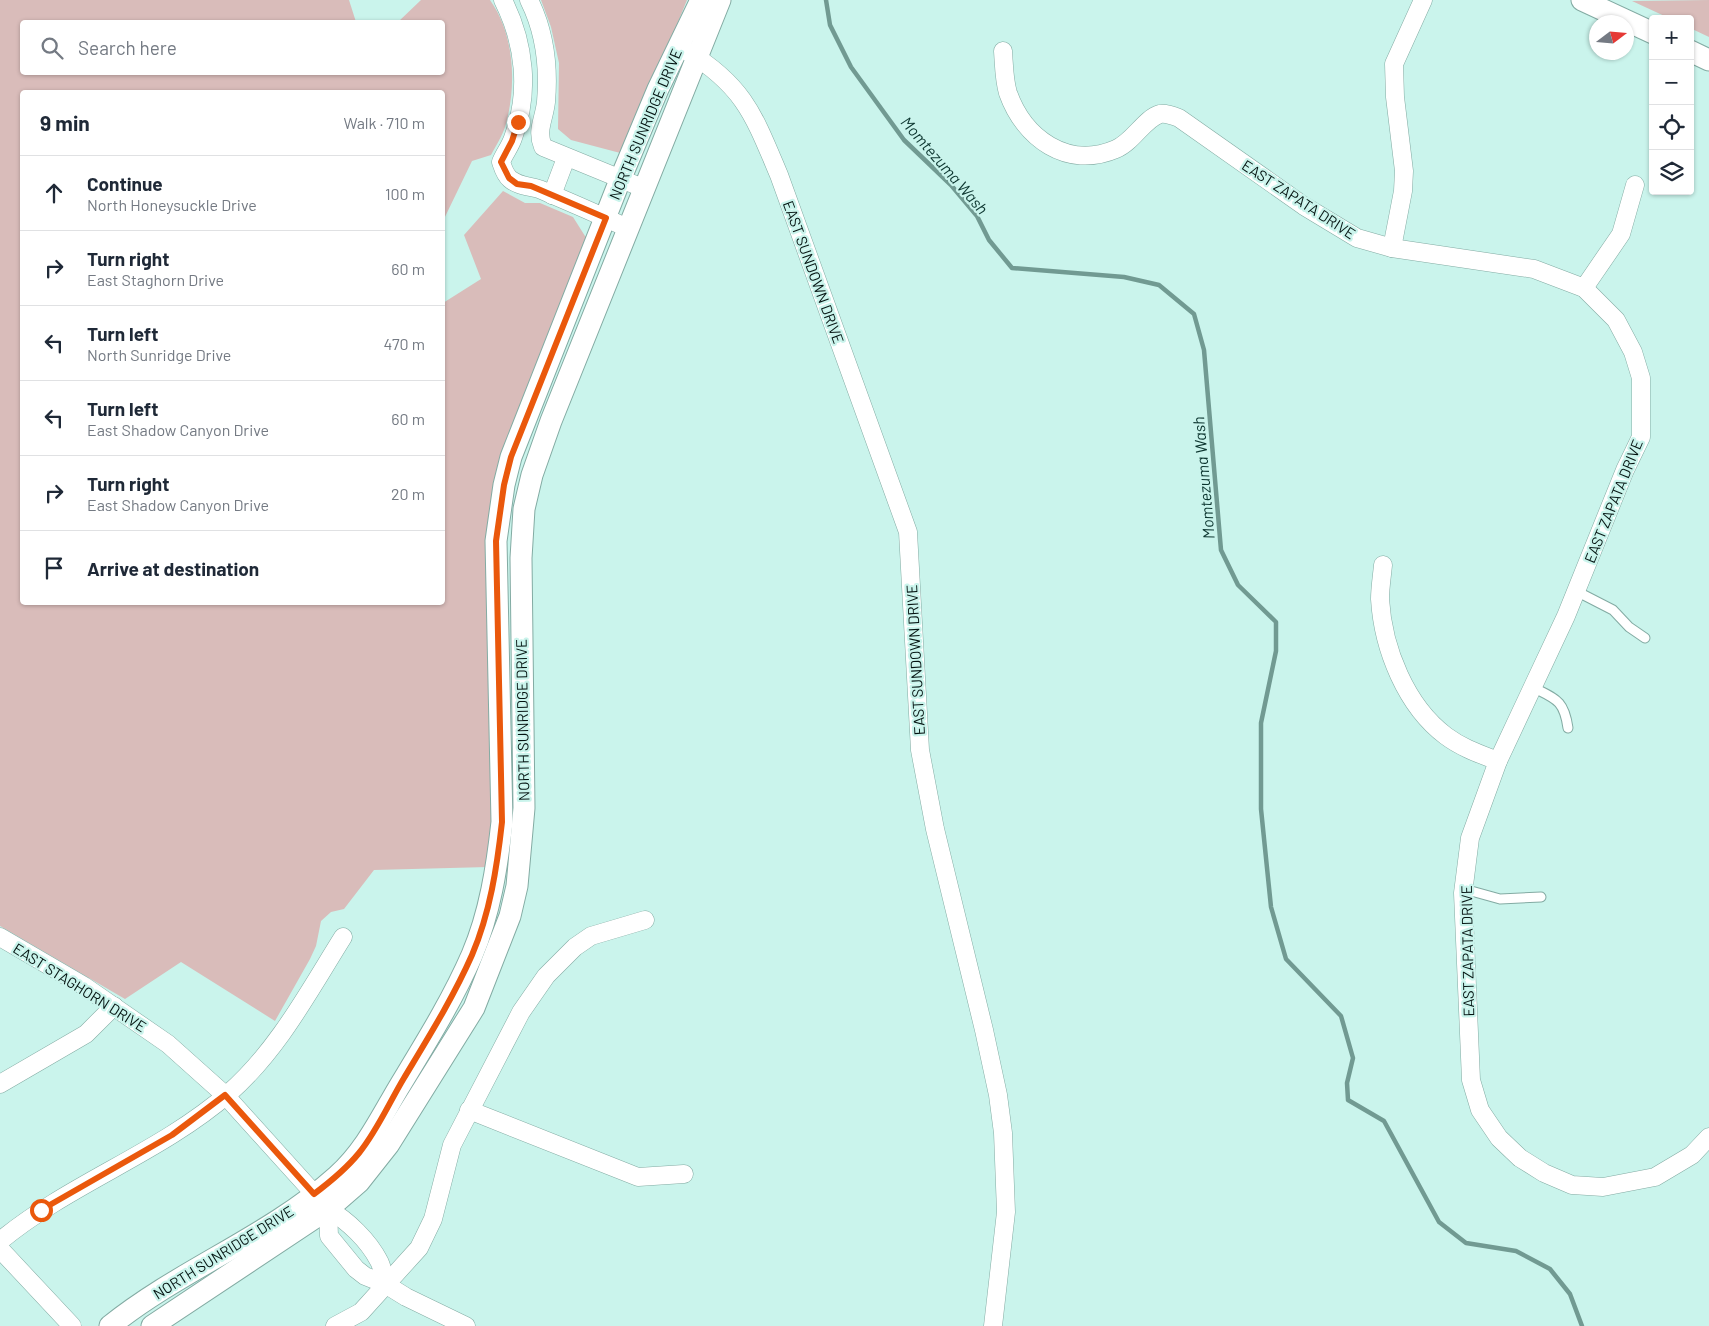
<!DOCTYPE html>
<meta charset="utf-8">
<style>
:root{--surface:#fff;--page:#f6f6f7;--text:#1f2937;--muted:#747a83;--line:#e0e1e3}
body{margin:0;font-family:Barlow,sans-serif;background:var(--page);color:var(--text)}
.controls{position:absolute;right:15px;top:15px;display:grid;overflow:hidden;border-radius:5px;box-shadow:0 1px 4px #0004}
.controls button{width:45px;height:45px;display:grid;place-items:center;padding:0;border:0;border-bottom:1px solid var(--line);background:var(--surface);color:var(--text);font:25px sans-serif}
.compass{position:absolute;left:1589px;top:15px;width:45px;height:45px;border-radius:50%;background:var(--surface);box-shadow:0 1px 4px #0004;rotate:74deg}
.stop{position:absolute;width:15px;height:15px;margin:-11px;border:4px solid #ea580c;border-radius:50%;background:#fff}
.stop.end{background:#ea580c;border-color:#fff;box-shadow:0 1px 5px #0008}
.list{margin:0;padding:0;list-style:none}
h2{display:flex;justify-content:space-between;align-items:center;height:65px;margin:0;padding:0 20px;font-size:21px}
h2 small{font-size:16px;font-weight:400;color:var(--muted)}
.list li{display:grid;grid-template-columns:32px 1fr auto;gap:15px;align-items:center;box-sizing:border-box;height:75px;padding:0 20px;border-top:1px solid var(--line)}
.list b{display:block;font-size:19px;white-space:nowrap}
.list p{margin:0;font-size:16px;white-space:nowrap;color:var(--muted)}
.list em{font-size:16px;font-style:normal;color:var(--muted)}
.icon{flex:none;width:28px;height:28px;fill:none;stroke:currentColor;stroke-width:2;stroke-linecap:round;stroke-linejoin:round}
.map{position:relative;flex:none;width:1709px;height:1326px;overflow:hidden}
.search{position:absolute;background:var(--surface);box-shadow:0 1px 4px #0004;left:20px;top:20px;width:425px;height:55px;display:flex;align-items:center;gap:12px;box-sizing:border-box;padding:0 18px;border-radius:5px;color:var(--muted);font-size:19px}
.panel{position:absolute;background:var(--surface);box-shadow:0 1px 4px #0004;left:20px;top:90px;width:425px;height:515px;border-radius:5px}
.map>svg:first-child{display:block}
</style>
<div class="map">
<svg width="1709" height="1326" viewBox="0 0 1709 1326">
<rect width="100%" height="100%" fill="#caf4ec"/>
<g fill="#d9bcba">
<path d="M 0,0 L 349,0 L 356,22 L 22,22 L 22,72 L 442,72 L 442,22 L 398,22 L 421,0 L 490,0 C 515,35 517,87 505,127 C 502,136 496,146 491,155 L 472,161 L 443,221 L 442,92 L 22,92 L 22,602 L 442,602 L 443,303 L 481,279 L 464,235 L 503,191 L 525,203 L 540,203 L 573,217 L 585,236 L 592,239 L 508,443 L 495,806 L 488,867 L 374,870 L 344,909 L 331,912 L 321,921 L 316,946 L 310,959 L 275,1021 L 181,962 L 125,999 L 0,926 Z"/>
<polygon points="541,0 687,0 624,154 571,140 558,129 559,63 551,27"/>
<polygon points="1709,0 1709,37 1690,28 1690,19 1671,19 1632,1"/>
</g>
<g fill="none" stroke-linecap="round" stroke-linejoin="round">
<polyline stroke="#719a92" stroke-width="4.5" points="826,0 830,25 851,67 904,140 951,185 977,216 989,240 1012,268 1124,277 1159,285 1194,314 1204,350 1221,550 1238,585 1276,622 1276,651 1261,723 1261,809 1271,907 1286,959 1341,1016 1353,1058 1347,1083 1348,1100 1384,1121 1439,1222 1466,1243 1516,1251 1550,1269 1570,1294 1582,1326"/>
<defs>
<g id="service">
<polyline points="1576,591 1613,610 1629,627 1645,638"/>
<path d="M 1532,687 C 1556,699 1564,700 1568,728"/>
<polyline points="1464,889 1500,899 1541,897"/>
</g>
<g id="minor">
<path d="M 503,0 C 525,44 530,92 513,138 C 510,147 504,154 501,162 C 503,168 505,175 510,179 C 518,186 529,186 539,189 C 569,202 598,214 627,228"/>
<path d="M 529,0 C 545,32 549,67 546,102 C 544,120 536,130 543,147 L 643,188"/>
<path d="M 687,51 C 745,87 754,116 779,175 L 908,532 L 920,750 L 935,829 L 984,1030 L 998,1095 L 1003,1133 L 1006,1212 L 993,1326"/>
<path d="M 1003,51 C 1004,64 1004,80 1008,93 C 1024,138 1067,170 1116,149 C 1133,142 1145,118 1160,114 C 1166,113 1174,116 1179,118 L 1304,206 L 1357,238 L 1392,248 L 1534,269 L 1584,288 L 1616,320 L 1633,352 L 1641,378 L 1641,437 L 1625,470 L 1566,616 L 1498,761 L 1470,838 L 1463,893 L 1471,1080 L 1480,1110 L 1499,1138 L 1520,1158 L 1544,1173 L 1572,1185 L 1603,1187 L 1655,1177 L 1692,1155 L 1709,1137"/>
<polyline points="552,195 566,158"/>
<polyline points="1392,248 1403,191 1404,171 1395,97 1394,64 1423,0"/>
<polyline points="1584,288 1621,234 1635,185"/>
<path d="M 1383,565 C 1382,576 1380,588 1380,599 C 1383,649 1406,706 1446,736 C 1462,748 1480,754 1498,761"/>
<path d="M 0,937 L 84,986 L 168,1044 L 225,1095 L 328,1209 C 348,1221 368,1240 379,1261 C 383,1268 383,1277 385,1284"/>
<polyline points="0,1084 86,1034 114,1006"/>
<polyline points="469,1110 638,1177 684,1174"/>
<polyline points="328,1209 329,1236 356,1269 365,1276 385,1284 406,1297 466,1326"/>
<path d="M 0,1241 C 70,1183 160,1153 229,1093 C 278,1050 309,991 343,937"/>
<polyline points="0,1249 72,1326"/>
<polyline points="335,1326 361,1312 419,1248 433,1219 452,1145 521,1012 546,976 575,947 591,936 645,920"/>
</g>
<g id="tertiary">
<polyline points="1582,0 1653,33"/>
<polyline points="1690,51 1709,60"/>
<path d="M 110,1326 C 181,1269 269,1237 337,1176 C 365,1151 380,1119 399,1087 C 425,1044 452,1001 472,955 C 490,913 497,867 502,822 L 496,541 L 504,485 L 511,457 L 620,180 L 658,89 L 701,0"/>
<polyline points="152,1326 328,1209 359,1182 389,1144 474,1008 510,916 517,886 524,808 521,558 524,509 532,475 551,421 720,0"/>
</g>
</defs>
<use href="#service" stroke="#83aba3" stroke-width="11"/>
<use href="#minor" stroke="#83aba3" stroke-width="19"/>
<use href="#tertiary" stroke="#83aba3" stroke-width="23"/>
<use href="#service" stroke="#fff" stroke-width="9"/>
<use href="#minor" stroke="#fff" stroke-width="18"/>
<use href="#tertiary" stroke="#fff" stroke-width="21"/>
</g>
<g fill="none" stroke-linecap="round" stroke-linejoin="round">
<path stroke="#ea580c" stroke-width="6" d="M 41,1210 L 172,1135 L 225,1095 L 314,1194 C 330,1182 346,1169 359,1153 C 377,1131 389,1103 404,1078 C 428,1038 453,998 472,955 C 490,913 497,867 502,822 L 496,541 L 504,485 L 511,457 L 606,218 L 531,186 L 517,184 L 509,178 L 501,162 L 512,141 L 518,122"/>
</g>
<g text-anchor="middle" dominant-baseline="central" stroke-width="4.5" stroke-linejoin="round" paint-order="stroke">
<g font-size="15" fill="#041311" stroke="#caf4ec">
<text transform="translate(645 124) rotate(-67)">NORTH SUNRIDGE DRIVE</text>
<text transform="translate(1299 199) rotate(33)">EAST ZAPATA DRIVE</text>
<text transform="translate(814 272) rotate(70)">EAST SUNDOWN DRIVE</text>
<text transform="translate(1613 501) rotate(-68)">EAST ZAPATA DRIVE</text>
<text transform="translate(915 660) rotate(-93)">EAST SUNDOWN DRIVE</text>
<text transform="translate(522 720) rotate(-91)">NORTH SUNRIDGE DRIVE</text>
<text transform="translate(1467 951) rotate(-91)">EAST ZAPATA DRIVE</text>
<text transform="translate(80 987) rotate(32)">EAST STAGHORN DRIVE</text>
<text transform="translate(223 1252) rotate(-32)">NORTH SUNRIDGE DRIVE</text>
</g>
<g font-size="16" font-style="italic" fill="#0c352f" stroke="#caf4ec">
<text transform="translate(945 165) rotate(49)">Momtezuma Wash</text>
<text transform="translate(1203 478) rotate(-95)">Momtezuma Wash</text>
</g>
</g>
</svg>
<div class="controls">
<button>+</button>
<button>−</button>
<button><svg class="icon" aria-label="locate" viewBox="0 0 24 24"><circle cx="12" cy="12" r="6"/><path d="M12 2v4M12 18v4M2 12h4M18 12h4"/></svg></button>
<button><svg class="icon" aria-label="layers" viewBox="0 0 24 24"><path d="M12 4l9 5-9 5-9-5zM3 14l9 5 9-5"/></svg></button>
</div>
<svg class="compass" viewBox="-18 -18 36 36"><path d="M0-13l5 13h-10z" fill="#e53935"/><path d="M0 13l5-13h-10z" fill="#747a83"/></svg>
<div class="stop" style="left:41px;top:1210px"></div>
<div class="stop end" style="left:518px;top:122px"></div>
<div class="search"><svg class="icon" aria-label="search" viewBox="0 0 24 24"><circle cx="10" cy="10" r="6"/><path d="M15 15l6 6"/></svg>Search here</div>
<section class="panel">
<h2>9 min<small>Walk · 710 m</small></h2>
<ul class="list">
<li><svg class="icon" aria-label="ahead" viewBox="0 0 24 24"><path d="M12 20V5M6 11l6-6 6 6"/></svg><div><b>Continue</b><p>North Honeysuckle Drive</p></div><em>100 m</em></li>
<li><svg class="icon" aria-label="right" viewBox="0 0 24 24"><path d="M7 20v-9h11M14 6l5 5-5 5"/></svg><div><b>Turn right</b><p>East Staghorn Drive</p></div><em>60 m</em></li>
<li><svg class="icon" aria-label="left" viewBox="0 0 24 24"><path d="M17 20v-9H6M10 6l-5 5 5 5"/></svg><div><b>Turn left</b><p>North Sunridge Drive</p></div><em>470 m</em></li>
<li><svg class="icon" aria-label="left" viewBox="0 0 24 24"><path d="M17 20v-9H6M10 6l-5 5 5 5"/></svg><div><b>Turn left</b><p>East Shadow Canyon Drive</p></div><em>60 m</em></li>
<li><svg class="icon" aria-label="right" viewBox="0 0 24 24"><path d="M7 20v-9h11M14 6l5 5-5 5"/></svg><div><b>Turn right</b><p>East Shadow Canyon Drive</p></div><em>20 m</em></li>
<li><svg class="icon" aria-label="arrive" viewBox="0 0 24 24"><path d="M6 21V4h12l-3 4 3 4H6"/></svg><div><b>Arrive at destination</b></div></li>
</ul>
</section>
</div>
